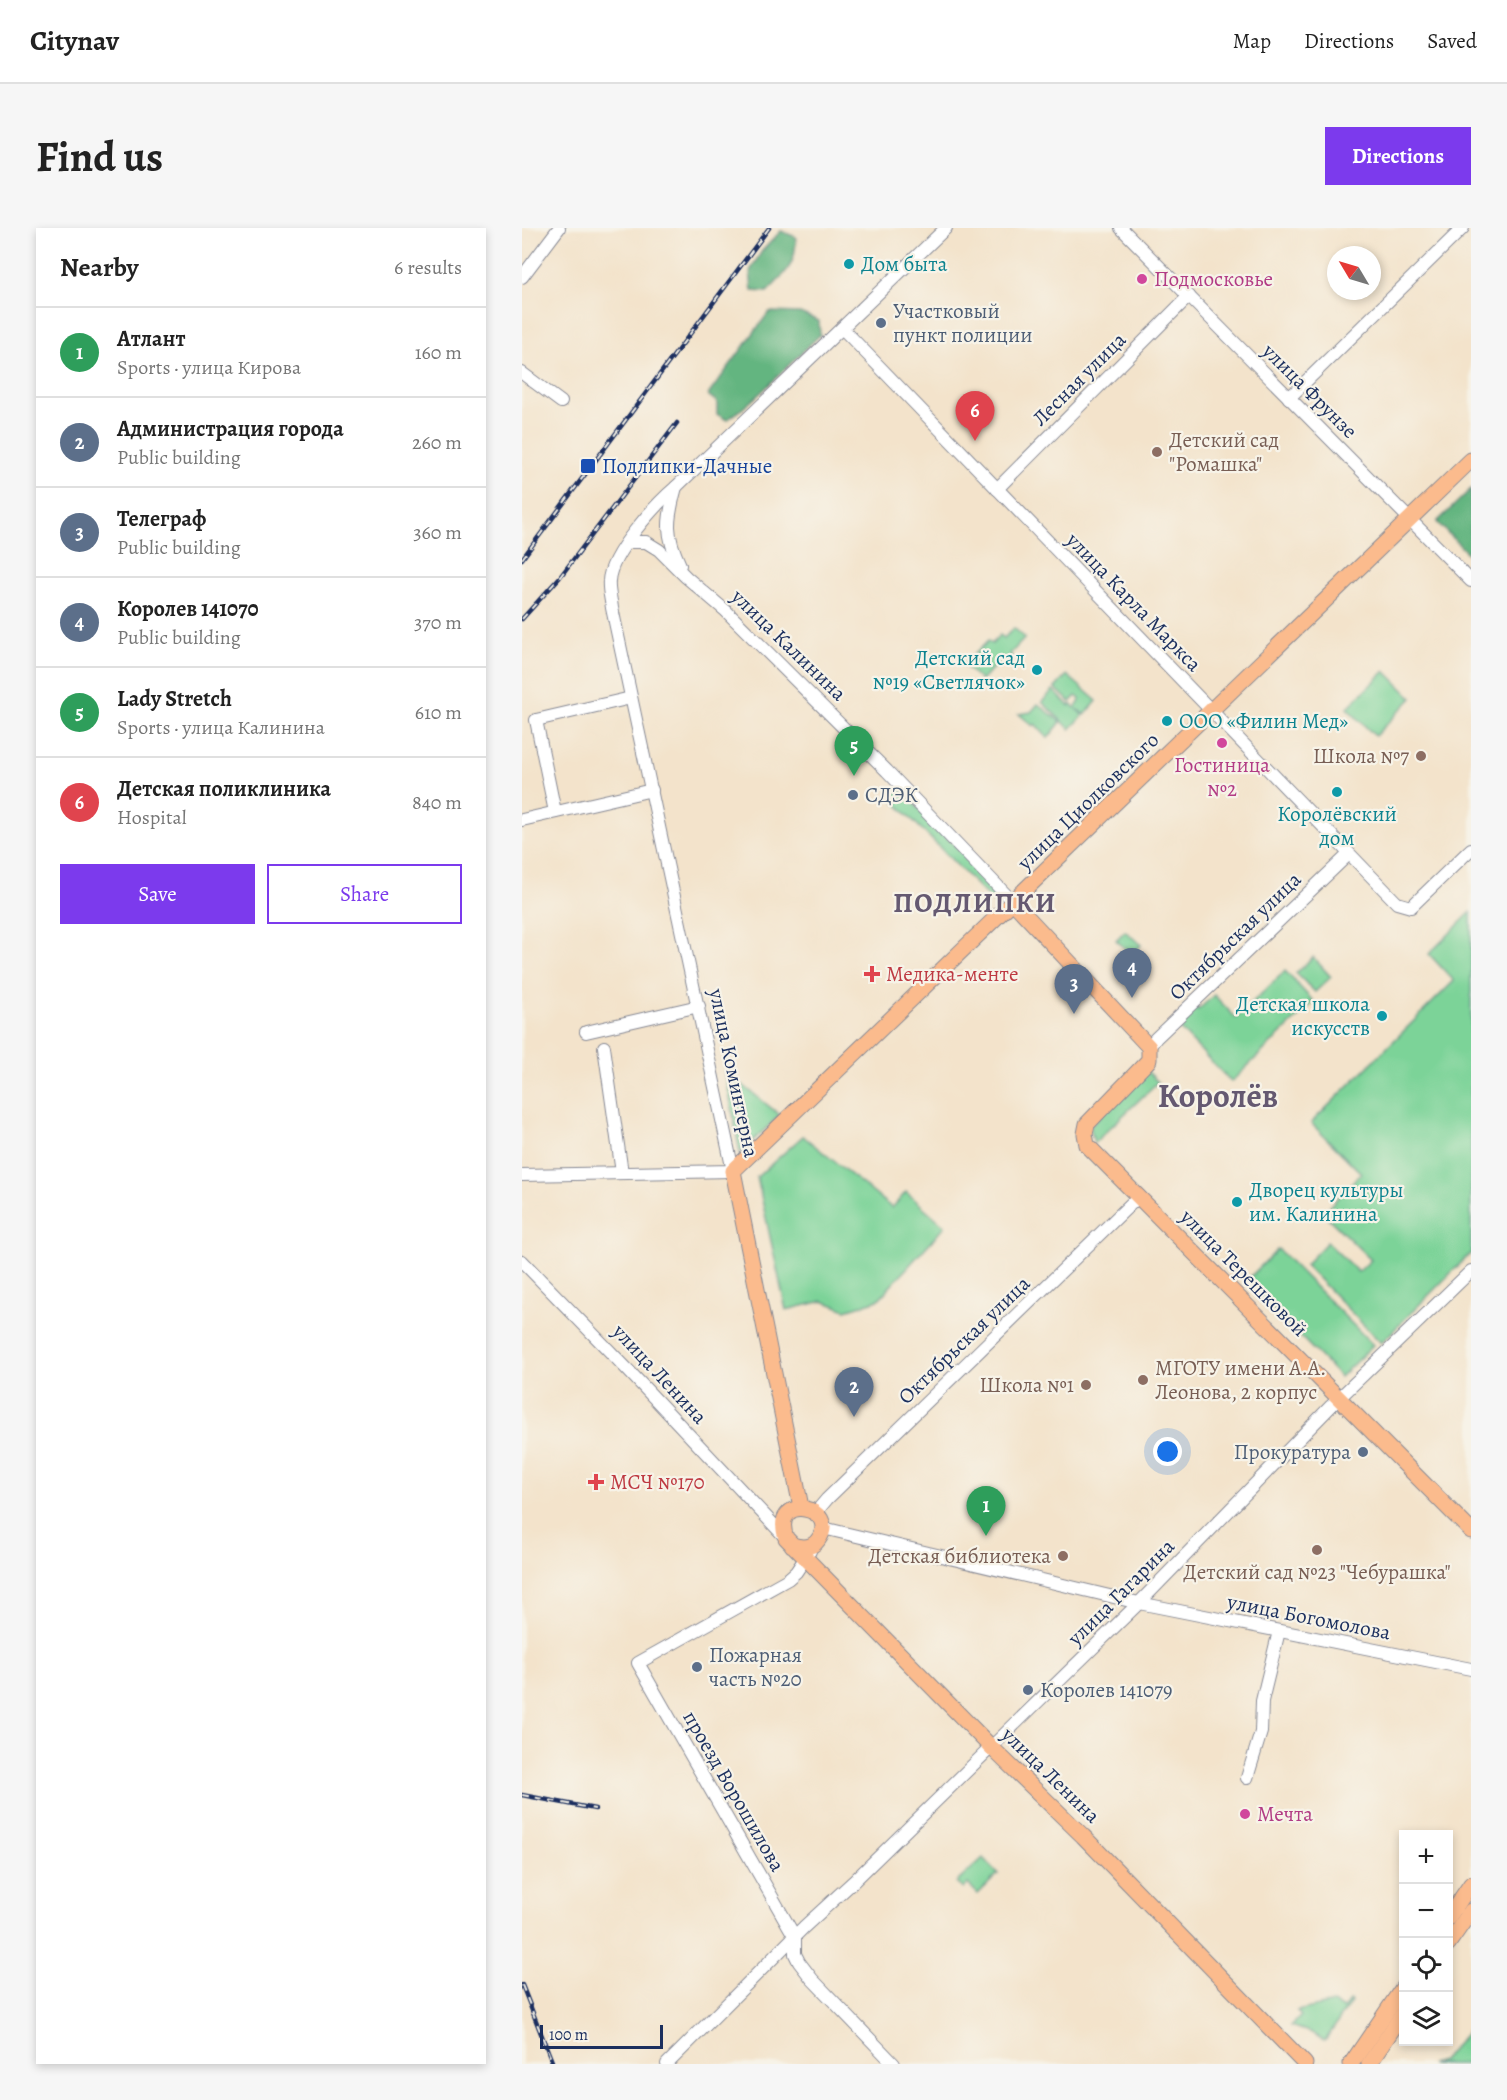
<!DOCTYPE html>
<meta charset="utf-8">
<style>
:root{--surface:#fff;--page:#f6f6f6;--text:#222;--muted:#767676;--line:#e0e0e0;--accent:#7c3aed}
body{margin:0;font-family:Alegreya,serif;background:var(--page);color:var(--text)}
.controls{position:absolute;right:18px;bottom:18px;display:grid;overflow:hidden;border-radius:0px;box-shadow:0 3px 9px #0003}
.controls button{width:54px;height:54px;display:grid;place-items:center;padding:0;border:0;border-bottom:2px solid var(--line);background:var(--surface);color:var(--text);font:30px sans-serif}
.compass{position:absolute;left:805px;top:18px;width:54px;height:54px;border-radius:50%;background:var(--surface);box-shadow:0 3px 9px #0003;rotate:308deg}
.scale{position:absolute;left:18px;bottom:15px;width:123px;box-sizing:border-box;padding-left:6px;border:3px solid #1b2f5e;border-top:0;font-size:16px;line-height:21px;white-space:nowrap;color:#1b2f5e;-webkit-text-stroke:4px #f7f3e8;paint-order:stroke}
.you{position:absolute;left:646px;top:1224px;width:21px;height:21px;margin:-15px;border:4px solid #fff;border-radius:50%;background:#1a73e8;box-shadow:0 0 0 9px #1a73e833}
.badge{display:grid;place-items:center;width:39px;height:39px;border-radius:50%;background:var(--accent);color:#fff;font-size:20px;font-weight:700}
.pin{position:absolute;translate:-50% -50px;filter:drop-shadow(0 2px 3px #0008)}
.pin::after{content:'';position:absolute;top:32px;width:21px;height:18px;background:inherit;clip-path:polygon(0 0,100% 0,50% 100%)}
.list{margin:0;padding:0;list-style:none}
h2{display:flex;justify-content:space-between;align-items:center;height:78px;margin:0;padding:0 24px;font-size:26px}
h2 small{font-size:20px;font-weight:400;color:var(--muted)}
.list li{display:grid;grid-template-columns:39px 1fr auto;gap:18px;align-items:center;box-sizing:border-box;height:90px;padding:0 24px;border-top:2px solid var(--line)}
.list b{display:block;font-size:22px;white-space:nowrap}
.list p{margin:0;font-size:20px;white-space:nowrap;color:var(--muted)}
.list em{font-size:20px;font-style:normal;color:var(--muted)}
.actions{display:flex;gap:12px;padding:18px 24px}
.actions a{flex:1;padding:14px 0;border:2px solid var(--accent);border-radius:0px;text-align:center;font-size:21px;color:var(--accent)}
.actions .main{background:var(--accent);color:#fff}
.icon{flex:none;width:33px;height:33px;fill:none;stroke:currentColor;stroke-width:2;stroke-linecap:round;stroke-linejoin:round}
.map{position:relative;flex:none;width:949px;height:1836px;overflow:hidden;border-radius:0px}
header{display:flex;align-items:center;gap:36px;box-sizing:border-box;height:84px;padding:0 30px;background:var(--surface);border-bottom:2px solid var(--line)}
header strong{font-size:28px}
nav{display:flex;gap:33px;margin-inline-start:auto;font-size:21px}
.intro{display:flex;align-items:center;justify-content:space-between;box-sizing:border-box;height:144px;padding:0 36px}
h1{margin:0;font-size:42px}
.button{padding:15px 27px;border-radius:0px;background:var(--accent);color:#fff;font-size:21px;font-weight:700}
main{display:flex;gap:36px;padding:0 36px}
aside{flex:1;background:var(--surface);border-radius:0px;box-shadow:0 3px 9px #0003}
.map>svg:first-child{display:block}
</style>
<header>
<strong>Citynav</strong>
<nav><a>Map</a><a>Directions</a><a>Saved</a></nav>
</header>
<div class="intro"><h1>Find us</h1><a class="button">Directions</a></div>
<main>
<aside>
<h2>Nearby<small>6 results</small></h2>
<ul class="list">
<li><span class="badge" style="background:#2e9e5b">1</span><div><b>Атлант</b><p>Sports · улица Кирова</p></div><em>160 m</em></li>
<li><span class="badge" style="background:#5c6f8a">2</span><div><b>Администрация города</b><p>Public building</p></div><em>260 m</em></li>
<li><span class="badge" style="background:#5c6f8a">3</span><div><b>Телеграф</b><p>Public building</p></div><em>360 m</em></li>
<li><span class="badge" style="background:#5c6f8a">4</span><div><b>Королев 141070</b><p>Public building</p></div><em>370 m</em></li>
<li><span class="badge" style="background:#2e9e5b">5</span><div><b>Lady Stretch</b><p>Sports · улица Калинина</p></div><em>610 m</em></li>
<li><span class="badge" style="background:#e0444e">6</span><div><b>Детская поликлиника</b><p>Hospital</p></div><em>840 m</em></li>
</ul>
<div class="actions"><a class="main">Save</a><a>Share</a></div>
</aside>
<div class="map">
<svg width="949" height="1836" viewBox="0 0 949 1836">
<rect width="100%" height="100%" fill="#f7f3e8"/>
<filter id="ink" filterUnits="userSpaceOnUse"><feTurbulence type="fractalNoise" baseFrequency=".0167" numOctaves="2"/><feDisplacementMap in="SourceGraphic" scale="12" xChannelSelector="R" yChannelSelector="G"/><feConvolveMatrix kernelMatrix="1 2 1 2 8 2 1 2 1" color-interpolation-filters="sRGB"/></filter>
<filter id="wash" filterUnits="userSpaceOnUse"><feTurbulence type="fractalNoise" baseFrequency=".008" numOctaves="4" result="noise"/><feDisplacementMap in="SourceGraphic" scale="24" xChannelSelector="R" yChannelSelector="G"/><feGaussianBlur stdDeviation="1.35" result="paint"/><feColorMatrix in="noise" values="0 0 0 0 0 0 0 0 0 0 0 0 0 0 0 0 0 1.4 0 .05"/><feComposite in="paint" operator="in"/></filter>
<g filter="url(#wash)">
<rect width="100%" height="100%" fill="#f3e3cb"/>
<g fill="#7bd398" stroke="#4b817b" stroke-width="1.5">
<polygon points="492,400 503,410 488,426 491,430 486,435 480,430 459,453 442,437 466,413 470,416 478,407 482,410"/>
<polygon points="863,443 890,470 853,508 825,480"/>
<polygon points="545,447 575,473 563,487 555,481 561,488 548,501 520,474 531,462 547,478 549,476 553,480 557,475 558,471 554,468 548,474 533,460"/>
<polygon points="516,476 539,494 526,510 513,496 511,498 497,486 509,484"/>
<polygon points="378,561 481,667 473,676 369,570"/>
<polygon points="949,684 949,1025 859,1115 783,1037 805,1014 836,1044 849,1032 801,985 839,945 789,895 932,753 907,726"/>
<polygon points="603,703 619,717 610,727 594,712"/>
<polygon points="791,729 809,749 793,764 774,745"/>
<polygon points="763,743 792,774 709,854 654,797 673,778 676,782 692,767 714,790"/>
<polygon points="623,841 636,854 572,915 568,898"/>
<polygon points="203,843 258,887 218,925"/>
<polygon points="281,908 370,980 384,964 423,998 356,1072 324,1082 301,1073 264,1082 235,949"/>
<polygon points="756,1021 851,1117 818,1149 724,1053"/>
<polygon points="461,1630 476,1646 456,1666 446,1656 441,1661 434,1655"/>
<polygon points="827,1773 829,1774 803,1813 790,1805 769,1798 779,1788 775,1783 811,1775 821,1781"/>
<polygon points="949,1799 949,1836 908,1836 920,1833"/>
</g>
<g fill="#64b580" stroke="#40726f" stroke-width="1.5">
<path d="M 259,3 L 274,9 C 274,37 264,45 245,64 L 230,63 L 228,43 L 240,23 Z"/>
<path d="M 247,84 L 278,85 L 297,93 L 298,107 C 267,135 240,168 205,192 L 195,186 L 195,174 L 186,167 Z"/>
<polygon points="949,261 949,329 915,294"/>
</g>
</g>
<g filter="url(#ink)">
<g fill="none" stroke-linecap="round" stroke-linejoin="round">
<defs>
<g id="minor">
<polyline points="599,0 949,353"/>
<polyline points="0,49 37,0"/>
<polyline points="320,100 875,675 889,679 949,621"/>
<polyline points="0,145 39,174"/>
<polyline points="767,170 941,0"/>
<path d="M 154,259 C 145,292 143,306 158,337"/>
<polyline points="475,261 667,68"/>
<polyline points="105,314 124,314 137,322 164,349 204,383 365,543 491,674"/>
<polyline points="33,584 14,492 109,470"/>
<polyline points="0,592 130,562"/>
<polyline points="64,804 177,778"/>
<polyline points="82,819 100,945"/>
<polyline points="627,819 634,810 827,626"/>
<path d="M 0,947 L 211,943 L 90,380 C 89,371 86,361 87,353 C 88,326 134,276 154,259 L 424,0"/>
<polyline points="0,1033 104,1140 264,1310"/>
<polyline points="294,1284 305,1271 617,968"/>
<polyline points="301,1300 617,1375 949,1441"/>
<polyline points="288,1323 274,1344 266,1351 116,1435 273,1709 273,1726 277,1734 290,1751 372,1836"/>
<polyline points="725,1550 739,1504 740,1473 757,1403"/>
<polyline points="145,1836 282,1699 331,1654 617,1375 809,1178 949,1043"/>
</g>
<g id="major">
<polyline points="491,674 627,819 627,832 565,896 563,906 565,917 949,1303"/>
<polyline points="279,1279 211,943 949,232"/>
<path d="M 270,1317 C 280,1320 290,1321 296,1312 C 320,1279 248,1263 264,1310 L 470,1520 L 561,1608 L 783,1836"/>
<polyline points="926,1690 949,1656"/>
<polyline points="926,1716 949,1683"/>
<polyline points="829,1836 882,1758"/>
<polyline points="847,1836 882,1784"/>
</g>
</defs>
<use href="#minor" stroke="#878994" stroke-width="14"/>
<use href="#major" stroke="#878994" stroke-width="17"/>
<use href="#minor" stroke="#fff" stroke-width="12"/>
<use href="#major" stroke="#fbbb8d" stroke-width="15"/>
<defs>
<g id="rail">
<polyline points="0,331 247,0"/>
<polyline points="0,391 38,349 155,195"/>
<polyline points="0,1567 73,1581"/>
<polyline points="0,1757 31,1836"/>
</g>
</defs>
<use href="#rail" stroke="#1b2f5e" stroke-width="4.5"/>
<use href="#rail" stroke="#f7f3e8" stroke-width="2" stroke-dasharray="7" stroke-linecap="butt"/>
</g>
</g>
<g fill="#0f9aa8" stroke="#f7f3e8" stroke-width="2">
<circle cx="327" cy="36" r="6"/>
<circle cx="515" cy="442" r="6"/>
<circle cx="645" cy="493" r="6"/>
<circle cx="815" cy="564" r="6"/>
<circle cx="860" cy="788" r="6"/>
<circle cx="715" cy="974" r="6"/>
</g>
<g fill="#d1479c" stroke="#f7f3e8" stroke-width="2">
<circle cx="620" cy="51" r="6"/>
<circle cx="700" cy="515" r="6"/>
<circle cx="723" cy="1586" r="6"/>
</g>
<g fill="#5c6f8a" stroke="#f7f3e8" stroke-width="2">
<circle cx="359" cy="95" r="6"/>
<circle cx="331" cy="567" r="6"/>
<circle cx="841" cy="1224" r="6"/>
<circle cx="175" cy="1439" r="6"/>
<circle cx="506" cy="1462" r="6"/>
</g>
<g fill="#8d6e63" stroke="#f7f3e8" stroke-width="2">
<circle cx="635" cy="224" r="6"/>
<circle cx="899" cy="528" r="6"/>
<circle cx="621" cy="1152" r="6"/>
<circle cx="564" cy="1157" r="6"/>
<circle cx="795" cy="1322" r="6"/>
<circle cx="541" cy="1328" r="6"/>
</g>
<rect fill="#1a4fb4" stroke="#f7f3e8" stroke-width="2" x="58" y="230" width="16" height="16" rx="3"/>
<g fill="#e0444e" stroke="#f7f3e8" stroke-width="2">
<path d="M347 737h6v6h6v6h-6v6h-6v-6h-6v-6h6z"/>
<path d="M71 1245h6v6h6v6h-6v6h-6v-6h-6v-6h6z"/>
</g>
<g text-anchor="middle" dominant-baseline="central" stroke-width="4.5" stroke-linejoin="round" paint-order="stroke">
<g font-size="21" fill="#0d838f" stroke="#f7f3e8" text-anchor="start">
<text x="339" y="36">Дом быта</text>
<text x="503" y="430" text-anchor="end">Детский сад<tspan x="503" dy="24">№19 «Светлячок»</tspan></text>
<text x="657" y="493">ООО «Филин Мед»</text>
<text x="815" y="586" text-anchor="middle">Королёвский<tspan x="815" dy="24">дом</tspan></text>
<text x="848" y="776" text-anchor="end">Детская школа<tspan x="848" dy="24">искусств</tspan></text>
<text x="727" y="962">Дворец культуры<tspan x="727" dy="24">им. Калинина</tspan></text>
</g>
<g font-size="21" fill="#b23c85" stroke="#f7f3e8" text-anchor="start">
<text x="632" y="51">Подмосковье</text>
<text x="700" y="537" text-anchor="middle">Гостиница<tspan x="700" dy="24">№2</tspan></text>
<text x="735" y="1586">Мечта</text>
</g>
<g font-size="21" fill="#4e5e75" stroke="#f7f3e8" text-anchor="start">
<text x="371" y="83">Участковый<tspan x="371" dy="24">пункт полиции</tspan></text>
<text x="343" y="567">СДЭК</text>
<text x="829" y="1224" text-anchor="end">Прокуратура</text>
<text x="187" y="1427">Пожарная<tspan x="187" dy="24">часть №20</tspan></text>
<text x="518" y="1462">Королев 141079</text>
</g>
<g font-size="21" fill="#1b2f5e" stroke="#f7f3e8">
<text transform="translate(557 151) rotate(-45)">Лесная улица</text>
<text transform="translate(788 163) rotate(45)">улица Фрунзе</text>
<text transform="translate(612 374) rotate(46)">улица Карла Маркса</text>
<text transform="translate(267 417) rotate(44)">улица Калинина</text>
<text transform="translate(566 573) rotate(-44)">улица Циолковского</text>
<text transform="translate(713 708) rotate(-44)">Октябрьская улица</text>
<text transform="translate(212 845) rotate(78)">улица Коминтерна</text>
<text transform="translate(722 1045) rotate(45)">улица Терешковой</text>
<text transform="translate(442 1112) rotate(-44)">Октябрьская улица</text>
<text transform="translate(138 1146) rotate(47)">улица Ленина</text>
<text transform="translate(599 1364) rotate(-45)">улица Гагарина</text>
<text transform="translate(787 1389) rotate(11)">улица Богомолова</text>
<text transform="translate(529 1547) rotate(44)">улица Ленина</text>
<text transform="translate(212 1563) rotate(60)">проезд Ворошилова</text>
</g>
<g font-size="21" fill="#785e54" stroke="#f7f3e8" text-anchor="end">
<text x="647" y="212" text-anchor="start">Детский сад<tspan x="647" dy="24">"Ромашка"</tspan></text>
<text x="887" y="528">Школа №7</text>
<text x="633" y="1140" text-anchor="start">МГОТУ имени А.А.<tspan x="633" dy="24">Леонова, 2 корпус</tspan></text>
<text x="552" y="1157">Школа №1</text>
<text x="529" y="1328">Детская библиотека</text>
<text x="795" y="1344" text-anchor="middle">Детский сад №23 "Чебурашка"</text>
</g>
<g font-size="21" fill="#164399" stroke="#f7f3e8" text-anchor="start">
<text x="80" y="238">Подлипки-Дачные</text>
</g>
<g font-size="21" fill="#be3a42" stroke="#f7f3e8" text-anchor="start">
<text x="364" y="746">Медика-менте</text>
<text x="88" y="1254">МСЧ №170</text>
</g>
<g font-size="27" font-weight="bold" letter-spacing="1.5" fill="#655971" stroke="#f7f3e8">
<text x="453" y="675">ПОДЛИПКИ</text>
</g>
<g font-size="33" font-weight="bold" fill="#655971" stroke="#f7f3e8">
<text x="696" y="867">Королёв</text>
</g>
</g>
</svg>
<div class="controls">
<button>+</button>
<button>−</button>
<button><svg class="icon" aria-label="locate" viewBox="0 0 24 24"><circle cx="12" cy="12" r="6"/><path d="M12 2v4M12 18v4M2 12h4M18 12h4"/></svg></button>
<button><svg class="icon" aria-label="layers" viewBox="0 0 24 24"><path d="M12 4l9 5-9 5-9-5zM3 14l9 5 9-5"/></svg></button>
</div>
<svg class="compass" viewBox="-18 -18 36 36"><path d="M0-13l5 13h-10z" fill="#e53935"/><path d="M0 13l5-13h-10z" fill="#767676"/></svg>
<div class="scale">100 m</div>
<div class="you"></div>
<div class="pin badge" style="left:464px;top:1308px;background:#2e9e5b">1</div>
<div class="pin badge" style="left:332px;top:1189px;background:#5c6f8a">2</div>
<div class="pin badge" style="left:552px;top:786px;background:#5c6f8a">3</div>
<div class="pin badge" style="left:610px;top:770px;background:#5c6f8a">4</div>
<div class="pin badge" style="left:332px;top:548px;background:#2e9e5b">5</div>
<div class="pin badge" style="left:453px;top:213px;background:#e0444e">6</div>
</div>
</main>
